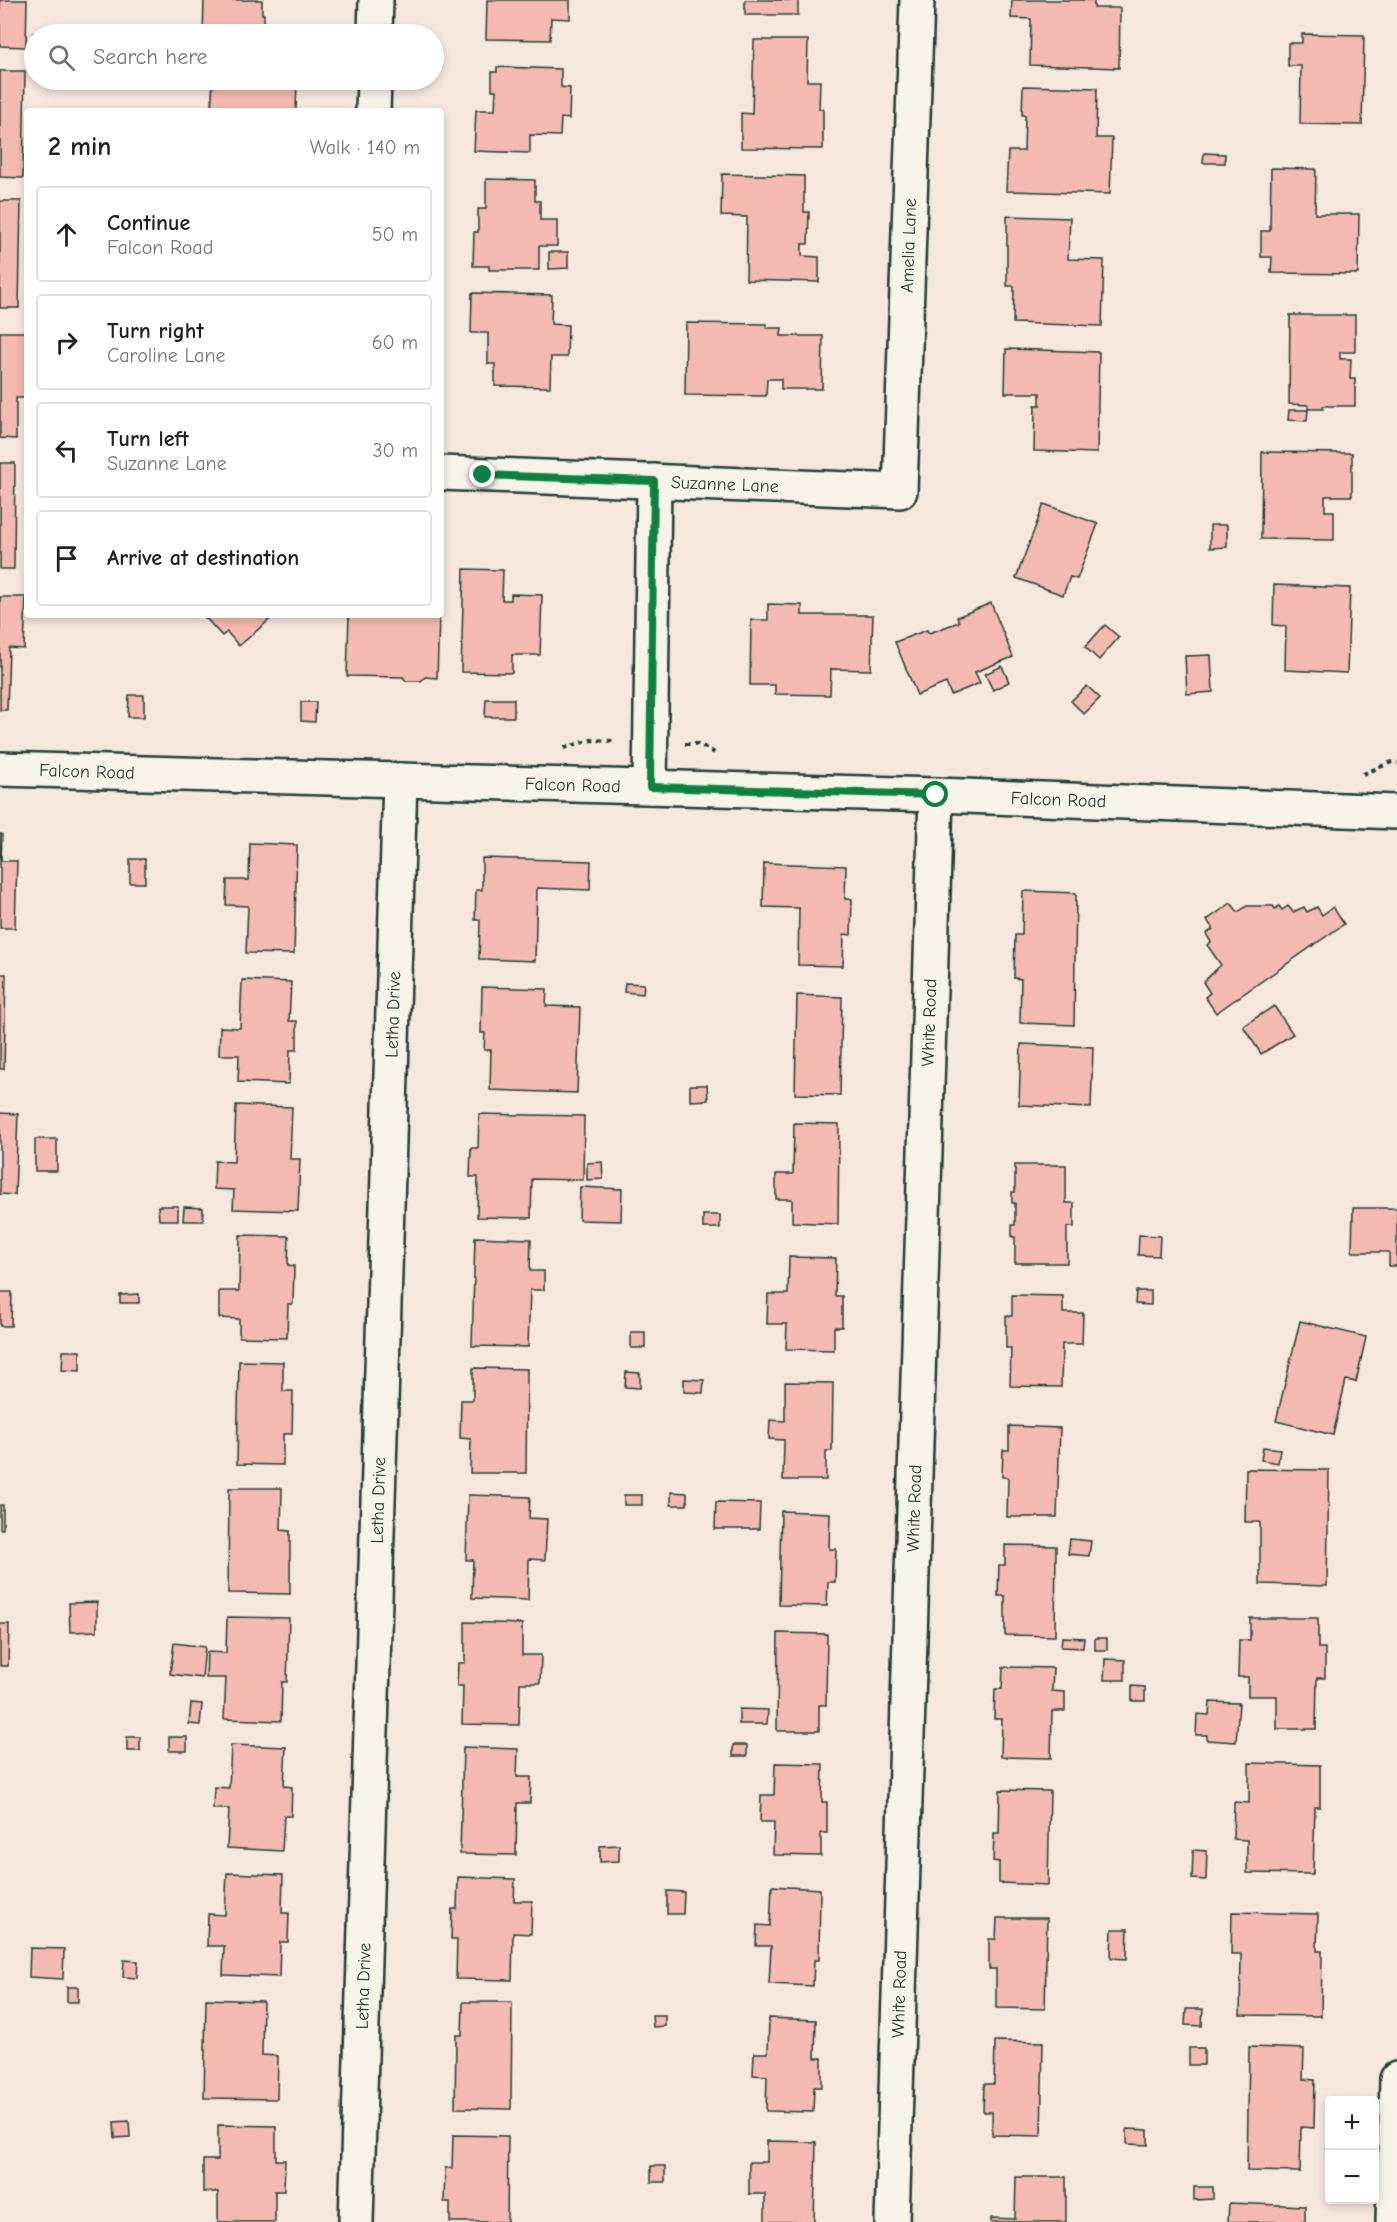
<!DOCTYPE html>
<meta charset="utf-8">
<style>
:root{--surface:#fff;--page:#f2f2f2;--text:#202124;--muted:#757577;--line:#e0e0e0}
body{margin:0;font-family:"Comic Neue",sans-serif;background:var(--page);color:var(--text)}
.controls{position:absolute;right:18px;bottom:18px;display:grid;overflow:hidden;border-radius:6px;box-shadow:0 3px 9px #0003}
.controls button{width:54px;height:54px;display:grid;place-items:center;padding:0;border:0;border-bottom:2px solid var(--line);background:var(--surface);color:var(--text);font:30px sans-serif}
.stop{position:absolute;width:18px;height:18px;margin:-14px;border:4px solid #0b8043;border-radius:50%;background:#fff}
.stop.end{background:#0b8043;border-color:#fff;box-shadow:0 2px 6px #0008}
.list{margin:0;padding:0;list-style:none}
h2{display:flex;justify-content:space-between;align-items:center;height:78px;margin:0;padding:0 24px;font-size:26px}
h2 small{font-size:20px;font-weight:400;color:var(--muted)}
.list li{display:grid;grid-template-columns:39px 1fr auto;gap:18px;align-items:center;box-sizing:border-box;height:96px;margin:0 12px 12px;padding:0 12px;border:2px solid var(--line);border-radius:6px}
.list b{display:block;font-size:22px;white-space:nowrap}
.list p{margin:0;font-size:20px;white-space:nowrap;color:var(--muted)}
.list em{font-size:20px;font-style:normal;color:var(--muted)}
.icon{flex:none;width:33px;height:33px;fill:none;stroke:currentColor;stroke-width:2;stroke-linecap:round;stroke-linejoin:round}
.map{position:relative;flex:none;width:1397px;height:2222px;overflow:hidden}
.search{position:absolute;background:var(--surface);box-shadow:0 3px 9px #0003;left:24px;top:24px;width:420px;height:66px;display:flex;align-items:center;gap:15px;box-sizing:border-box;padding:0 21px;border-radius:33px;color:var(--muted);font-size:22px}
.panel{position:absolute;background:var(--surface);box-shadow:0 3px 9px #0003;left:24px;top:108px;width:420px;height:510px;border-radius:6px}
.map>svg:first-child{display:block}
</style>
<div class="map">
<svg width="1397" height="2222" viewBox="0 0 1397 2222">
<rect width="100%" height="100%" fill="#f6e7dd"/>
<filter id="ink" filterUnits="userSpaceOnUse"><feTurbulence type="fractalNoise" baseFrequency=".0167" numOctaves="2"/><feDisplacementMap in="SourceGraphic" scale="12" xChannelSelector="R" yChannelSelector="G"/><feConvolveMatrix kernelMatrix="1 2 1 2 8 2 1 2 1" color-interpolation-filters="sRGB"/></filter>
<g filter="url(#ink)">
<g fill="#f4b9b0" stroke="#1f3d34" stroke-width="1.5">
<polygon points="0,0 27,0 26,47 0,46"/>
<polygon points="204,0 262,0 262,14 264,14 264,34 203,34"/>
<polygon points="487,0 570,0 570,19 551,18 550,40 486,39"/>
<rect x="745" y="0" width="53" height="15"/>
<polygon points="1012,0 1094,0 1094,8 1120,8 1119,68 1030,65 1031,19 1011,18"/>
<polygon points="33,33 62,33 62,34 34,34 33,56"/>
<polygon points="1302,34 1364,35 1362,125 1300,124 1301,66 1288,66 1288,43 1302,43"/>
<polygon points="754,40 808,40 807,81 820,81 819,109 823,109 823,149 741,148 741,113 752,114"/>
<polygon points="497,67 561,69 561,87 570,88 569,119 561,118 560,136 530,135 530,153 474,151 476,110 495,110 496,90 492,90 492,72 497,72"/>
<polygon points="0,71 25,71 23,178 0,177"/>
<polygon points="213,80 297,80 296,111 211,111"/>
<polygon points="1023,86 1097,88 1096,138 1112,138 1110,194 1006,191 1008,151 1024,151 1025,115 1022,115"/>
<polygon points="1204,153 1225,154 1225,163 1203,163"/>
<polygon points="1271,168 1316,169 1315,214 1359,214 1358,274 1271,273 1272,257 1261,257 1261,231 1270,231"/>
<polygon points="722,174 804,176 804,212 809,212 808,244 802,244 802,256 819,257 819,282 746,280 747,217 721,216"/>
<polygon points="486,179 535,180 535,201 540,201 540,220 557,220 557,246 539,246 539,270 489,270 489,266 473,266 474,232 478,232 478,209 486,209"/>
<polygon points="0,201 21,201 19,308 0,308"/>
<polygon points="1007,216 1070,218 1068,259 1104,260 1102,326 1013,323 1014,286 1007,286"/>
<polygon points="549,252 568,252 568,268 549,269"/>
<polygon points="472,293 552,295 551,324 568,325 567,357 551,357 550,387 495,386 495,364 488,364 488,333 471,333"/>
<polygon points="1290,315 1355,315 1355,352 1340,352 1340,359 1351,359 1350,379 1355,379 1355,406 1323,406 1323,409 1308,409 1308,405 1289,404"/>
<polygon points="686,323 767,324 767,328 782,328 781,336 823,336 822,389 781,389 781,379 767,379 766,396 685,395"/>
<polygon points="0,332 27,332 27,398 16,398 16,439 0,438"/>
<polygon points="1006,349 1099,352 1097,453 1034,451 1035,405 1040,405 1040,393 1005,393"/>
<polygon points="1289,410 1308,410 1307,421 1288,420"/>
<polygon points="1262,452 1352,453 1352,496 1325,496 1325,511 1334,511 1334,540 1261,539"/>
<polygon points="0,463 15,463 14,569 0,569"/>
<polygon points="1044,504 1098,524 1077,579 1070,577 1063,595 1016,578"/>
<polygon points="1210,525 1227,525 1227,547 1210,548"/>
<polygon points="464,569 503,570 502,600 511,600 511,594 542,595 540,655 512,655 512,673 461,672"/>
<polygon points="1274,585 1350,588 1347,673 1285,670 1286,626 1273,625"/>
<polygon points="0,597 26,597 24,649 9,648 7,710 0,710"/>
<polygon points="991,603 1013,657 975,672 980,683 951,695 946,683 917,695 895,642 927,630 929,633 959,622 957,617"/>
<polygon points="768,604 802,605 802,615 873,615 871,670 831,669 830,695 775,694 775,685 750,685 751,620 768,620"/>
<polygon points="203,615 275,615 239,646 227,632 222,636"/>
<polygon points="349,615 439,617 437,678 425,677 421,681 406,681 403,677 347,676"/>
<polygon points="1105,625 1119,637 1099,660 1085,647"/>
<polygon points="1211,655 1213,692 1187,694 1185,656"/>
<polygon points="1002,666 1009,682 993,690 985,674"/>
<polygon points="1087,686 1100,698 1084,714 1071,701"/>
<polygon points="129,695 144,695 144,717 128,717"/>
<polygon points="486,699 514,699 514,717 485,717"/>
<polygon points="301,702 316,702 315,722 301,721"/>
<polygon points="0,834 2,834 1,861 17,861 15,928 0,928"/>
<polygon points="250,843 297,845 294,954 246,953 248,906 226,905 227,880 249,880"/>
<polygon points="482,858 591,861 590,890 537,888 535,961 479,959 480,920 475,920 476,890 482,890"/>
<rect x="130" y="859" width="15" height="24"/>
<polygon points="764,863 846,866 845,899 852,899 851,935 844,934 843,966 798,965 799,908 763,907"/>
<polygon points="1023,891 1076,893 1074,1025 1020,1023 1021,979 1014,978 1015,935 1022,935"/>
<polygon points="1231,903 1238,912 1247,906 1273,906 1275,909 1279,906 1282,910 1288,906 1293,912 1304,907 1307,912 1317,907 1322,915 1333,907 1344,924 1216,1013 1205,997 1210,993 1203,982 1221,965 1207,945 1211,942 1206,934 1213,929 1207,920"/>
<polygon points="0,974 6,974 4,1069 0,1069"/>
<polygon points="242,980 291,982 289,1021 297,1021 297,1050 290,1050 289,1084 238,1082 239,1055 219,1055 220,1027 240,1028"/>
<polygon points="625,983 644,984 643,994 624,992"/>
<polygon points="482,987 547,989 546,1006 580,1007 577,1093 490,1090 491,1050 484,1050 485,1033 481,1033"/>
<polygon points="797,995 842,997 840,1095 795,1094"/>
<polygon points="1274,1006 1293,1034 1261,1054 1243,1026"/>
<polygon points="1021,1044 1093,1047 1091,1108 1019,1105"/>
<polygon points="690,1085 707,1085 708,1100 690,1101"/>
<polygon points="236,1105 292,1107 290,1159 300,1159 298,1211 233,1209 234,1190 214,1189 215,1161 234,1162"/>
<polygon points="0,1113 18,1114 15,1195 0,1194"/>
<polygon points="479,1114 584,1116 583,1180 532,1179 531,1218 477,1217 478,1177 470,1177 471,1148 478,1148"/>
<polygon points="794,1123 839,1124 838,1224 792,1222 792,1199 776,1199 776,1174 793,1174"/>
<rect x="35" y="1139" width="22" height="32"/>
<polygon points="602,1162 603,1179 587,1180 587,1163"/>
<polygon points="1015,1165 1066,1165 1066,1203 1074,1203 1074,1227 1067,1227 1067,1263 1015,1263 1015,1237 1012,1237 1012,1225 1015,1225 1015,1203 1012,1203 1012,1192 1015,1192"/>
<polygon points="580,1187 622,1189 621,1221 579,1220"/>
<polygon points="158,1206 178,1206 178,1220 159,1220"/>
<polygon points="184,1207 203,1208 203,1221 183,1221"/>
<polygon points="1353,1208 1397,1208 1397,1266 1389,1266 1389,1252 1352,1252"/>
<rect x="703" y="1215" width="17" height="13"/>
<polygon points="240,1235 289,1236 288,1265 294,1266 293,1304 288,1304 287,1338 239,1337 239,1319 219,1318 219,1291 239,1291"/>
<polygon points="1139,1235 1160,1236 1159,1256 1138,1255"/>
<polygon points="475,1237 531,1239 530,1271 544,1271 544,1290 530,1290 528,1347 472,1346"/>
<polygon points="789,1257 836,1258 835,1296 842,1296 842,1327 834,1327 834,1350 786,1349 787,1324 767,1324 768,1294 788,1294"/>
<polygon points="1136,1291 1151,1291 1151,1305 1135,1304"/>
<polygon points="0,1292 12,1292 11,1326 0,1326"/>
<polygon points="139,1294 139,1303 120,1303 120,1295"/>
<polygon points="1012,1295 1063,1296 1063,1313 1083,1313 1082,1344 1062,1344 1061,1387 1010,1386 1011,1348 1006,1348 1006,1316 1012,1316"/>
<polygon points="1300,1321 1366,1337 1356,1382 1346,1380 1333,1435 1276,1421"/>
<rect x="631" y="1332" width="14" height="16"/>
<polygon points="63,1351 80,1351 80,1371 62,1370"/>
<polygon points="239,1361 283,1362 283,1391 293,1391 292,1434 283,1434 283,1465 237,1464"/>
<polygon points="473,1368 527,1369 526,1473 470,1473 471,1439 460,1438 461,1400 473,1400"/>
<polygon points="626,1372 640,1373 640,1388 625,1387"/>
<polygon points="684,1379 704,1380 703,1393 684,1392"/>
<polygon points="785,1382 833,1383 832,1451 826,1451 826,1480 783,1480 784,1440 769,1439 770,1420 785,1421"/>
<polygon points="1009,1426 1060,1428 1057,1517 1007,1517 1008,1477 1002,1477 1003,1450 1009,1450"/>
<polygon points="1263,1447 1280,1449 1278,1463 1261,1460"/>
<polygon points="1246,1469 1329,1470 1327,1586 1260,1584 1260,1522 1245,1522"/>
<polygon points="229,1488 282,1488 281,1530 290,1531 290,1594 228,1593"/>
<polygon points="671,1492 687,1493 687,1505 671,1505"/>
<polygon points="468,1495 530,1497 529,1518 547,1519 545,1560 529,1559 528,1600 472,1598 473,1560 466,1560"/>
<rect x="624" y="1495" width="18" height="10"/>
<polygon points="716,1502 760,1503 759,1529 715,1529"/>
<rect x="0" y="1505" width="3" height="24"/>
<polygon points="781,1511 830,1513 829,1549 836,1549 835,1582 828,1582 827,1606 779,1605"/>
<polygon points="1070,1539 1091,1541 1089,1556 1068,1554"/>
<polygon points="1005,1545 1056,1546 1055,1636 1005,1635 1005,1596 998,1596 999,1565 1005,1565"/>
<polygon points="97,1602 97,1631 70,1632 69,1603"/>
<polygon points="227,1617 289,1618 287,1682 282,1682 281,1721 224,1719 226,1678 206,1678 207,1652 226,1653"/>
<polygon points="1250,1618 1318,1618 1318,1648 1325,1648 1325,1678 1317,1678 1316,1729 1277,1729 1277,1696 1248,1696 1248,1677 1238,1677 1239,1640 1250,1640"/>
<polygon points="465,1622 522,1624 522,1655 541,1655 540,1683 520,1683 519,1725 462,1724 463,1686 457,1686 458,1663 465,1663"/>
<polygon points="0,1624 9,1624 8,1666 0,1666"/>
<polygon points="778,1633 827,1634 826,1705 819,1705 819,1731 777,1731"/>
<polygon points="1062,1637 1084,1638 1083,1648 1061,1647"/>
<rect x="1095" y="1638" width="12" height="12"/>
<polygon points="174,1643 205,1647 202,1678 170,1674"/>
<polygon points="1105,1659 1125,1660 1125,1680 1104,1680"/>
<polygon points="1003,1667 1053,1668 1052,1691 1065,1692 1065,1711 1052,1711 1051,1758 1001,1757 1002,1719 994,1719 995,1689 1002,1689"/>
<polygon points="1132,1686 1145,1687 1145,1701 1132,1701"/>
<polygon points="1210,1702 1239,1703 1236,1742 1207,1740 1207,1735 1196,1735 1197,1714 1209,1715"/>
<polygon points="191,1703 202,1704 200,1725 189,1724"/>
<polygon points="739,1709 768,1710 767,1724 739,1724"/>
<rect x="127" y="1737" width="13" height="14"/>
<rect x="169" y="1737" width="18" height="14"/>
<polygon points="231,1745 286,1747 284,1786 292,1787 291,1816 284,1816 282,1851 227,1848 229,1809 213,1809 214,1787 229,1788"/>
<rect x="733" y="1745" width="14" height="11"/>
<polygon points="463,1747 518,1749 517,1777 531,1777 530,1803 517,1803 516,1855 460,1854"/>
<polygon points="775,1763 823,1764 822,1802 827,1802 827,1833 821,1833 821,1856 773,1855 774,1822 760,1822 761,1795 774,1795"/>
<polygon points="1249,1763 1320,1765 1320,1807 1315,1807 1313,1874 1247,1873 1247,1840 1233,1839 1234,1802 1249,1803"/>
<polygon points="1000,1790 1050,1791 1048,1885 999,1883 999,1862 993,1861 994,1833 999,1833"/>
<polygon points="619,1845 619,1861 600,1862 600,1846"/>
<polygon points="1193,1850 1207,1851 1206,1880 1192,1879"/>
<polygon points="227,1873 283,1875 282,1913 289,1913 288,1942 280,1942 279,1977 223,1975 224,1946 207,1946 208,1914 225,1915"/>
<polygon points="458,1877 515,1879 514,1901 532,1901 531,1934 513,1933 512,1980 456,1979 457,1939 451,1939 452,1909 457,1909"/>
<polygon points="772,1886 820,1889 819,1960 814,1960 813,1986 769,1984 771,1946 756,1946 757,1925 770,1926"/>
<polygon points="667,1891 684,1892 683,1914 667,1914"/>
<polygon points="1232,1912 1318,1914 1317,1951 1322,1951 1321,2016 1240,2015 1241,1954 1231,1954"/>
<polygon points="997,1918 1047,1918 1045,2009 996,2008 996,1969 989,1969 989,1939 996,1939"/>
<polygon points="1112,1929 1128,1929 1127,1959 1111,1958"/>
<polygon points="30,1948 64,1949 63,1979 29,1977"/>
<polygon points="124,1960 138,1961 137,1978 123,1977"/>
<rect x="67" y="1987" width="11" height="15"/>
<polygon points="206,1999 263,2001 262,2055 278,2056 277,2099 204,2098"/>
<polygon points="463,2002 512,2002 511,2109 455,2108 456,2035 462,2035"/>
<polygon points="1186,2009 1203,2009 1202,2026 1185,2025"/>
<polygon points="652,2015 665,2015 665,2026 653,2027"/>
<polygon points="769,2018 816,2020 815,2058 822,2058 822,2087 814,2087 813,2112 766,2111 767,2076 753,2075 754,2053 768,2053"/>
<polygon points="995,2041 1043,2042 1041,2136 992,2135 992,2112 983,2112 984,2084 994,2084"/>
<polygon points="1249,2047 1304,2049 1303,2079 1315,2080 1314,2128 1301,2127 1300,2172 1247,2171"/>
<rect x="1189" y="2048" width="15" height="17"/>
<polygon points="129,2121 130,2137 115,2138 114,2122"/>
<polygon points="218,2125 276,2126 276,2160 285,2160 284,2191 275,2191 275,2222 218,2222 218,2192 203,2192 203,2160 218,2160"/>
<polygon points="1127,2129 1148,2130 1148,2145 1127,2144"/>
<polygon points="453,2135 508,2136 507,2222 450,2222 450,2202 444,2202 445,2168 452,2168"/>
<polygon points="767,2141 816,2142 814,2222 765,2222 765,2194 749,2194 749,2162 767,2162"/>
<rect x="651" y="2166" width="14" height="16"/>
<polygon points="1016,2177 1066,2177 1066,2222 991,2222 991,2218 1015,2219"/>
<polygon points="1194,2187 1213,2187 1213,2199 1194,2200"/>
<polygon points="1229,2203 1305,2206 1305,2222 1228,2222"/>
</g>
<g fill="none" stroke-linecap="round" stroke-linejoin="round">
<defs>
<g id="minor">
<polyline points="375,34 376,0"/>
<polyline points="373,111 374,80"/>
<path id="s1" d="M 441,473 L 900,491 L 917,0"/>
<path id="s2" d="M 0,769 L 936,795 L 1397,812"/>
<polyline points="650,787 654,481"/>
<path id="s3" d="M 356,2222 L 400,780"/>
<path id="s4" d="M 892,2222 L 936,795"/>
<polyline points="1393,2222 1397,2079"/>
</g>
</defs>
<use href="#minor" stroke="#1f3d34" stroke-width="38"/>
<g stroke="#1f3d34" stroke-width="4" stroke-dasharray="4.5 4.5" stroke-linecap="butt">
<polyline points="685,744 698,744 715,753"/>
<polyline points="564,748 591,740 615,741"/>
<polyline points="1363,774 1392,762 1397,763"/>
</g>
<use href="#minor" stroke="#f7f3e8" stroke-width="33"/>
</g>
</g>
<g fill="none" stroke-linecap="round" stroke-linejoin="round" filter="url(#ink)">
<polyline stroke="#0b8043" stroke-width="8" points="483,475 654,481 650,787 936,795"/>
</g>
<g text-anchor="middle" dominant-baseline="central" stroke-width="6" stroke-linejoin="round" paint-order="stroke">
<g font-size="18" fill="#1f3d34" stroke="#f7f3e8">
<text stroke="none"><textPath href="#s1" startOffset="705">Amelia Lane</textPath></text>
<text stroke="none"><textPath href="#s1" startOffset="284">Suzanne Lane</textPath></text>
<text stroke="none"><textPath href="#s2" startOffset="87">Falcon Road</textPath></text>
<text stroke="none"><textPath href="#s2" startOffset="573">Falcon Road</textPath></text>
<text stroke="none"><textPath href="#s2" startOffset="1059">Falcon Road</textPath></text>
<text stroke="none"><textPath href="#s3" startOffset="1208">Letha Drive</textPath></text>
<text stroke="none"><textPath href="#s4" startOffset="1200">White Road</textPath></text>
<text stroke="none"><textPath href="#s3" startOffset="722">Letha Drive</textPath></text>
<text stroke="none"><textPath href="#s4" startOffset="714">White Road</textPath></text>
<text stroke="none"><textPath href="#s3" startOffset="236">Letha Drive</textPath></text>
<text stroke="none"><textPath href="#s4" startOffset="228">White Road</textPath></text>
</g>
</g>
</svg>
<div class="controls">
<button>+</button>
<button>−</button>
</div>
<div class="stop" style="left:936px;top:795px"></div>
<div class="stop end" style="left:483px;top:475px"></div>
<div class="search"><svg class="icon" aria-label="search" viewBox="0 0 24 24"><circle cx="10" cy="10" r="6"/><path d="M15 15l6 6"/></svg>Search here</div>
<section class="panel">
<h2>2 min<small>Walk · 140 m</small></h2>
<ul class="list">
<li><svg class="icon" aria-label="ahead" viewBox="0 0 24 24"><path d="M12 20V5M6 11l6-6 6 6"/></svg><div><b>Continue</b><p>Falcon Road</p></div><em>50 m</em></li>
<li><svg class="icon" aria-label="right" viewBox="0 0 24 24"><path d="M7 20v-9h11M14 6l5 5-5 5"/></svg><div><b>Turn right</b><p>Caroline Lane</p></div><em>60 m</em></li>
<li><svg class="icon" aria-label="left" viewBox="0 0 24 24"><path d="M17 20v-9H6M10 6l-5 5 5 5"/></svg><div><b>Turn left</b><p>Suzanne Lane</p></div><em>30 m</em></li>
<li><svg class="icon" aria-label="arrive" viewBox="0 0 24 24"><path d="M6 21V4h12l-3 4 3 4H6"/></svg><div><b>Arrive at destination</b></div></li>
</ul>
</section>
</div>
